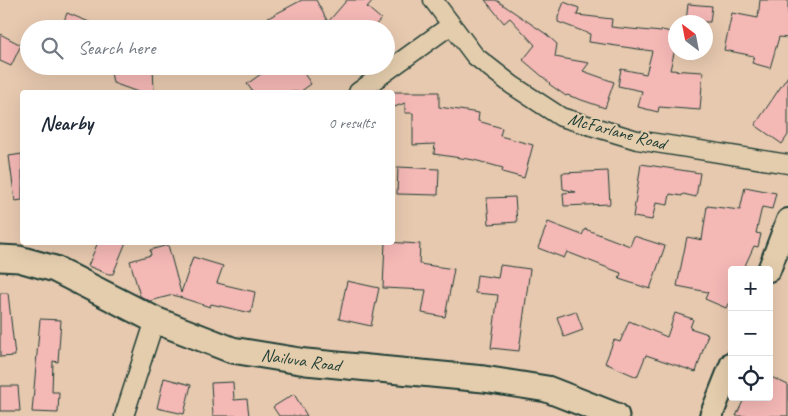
<!DOCTYPE html>
<meta charset="utf-8">
<style>
:root{--surface:#fff;--page:#f6f6f7;--text:#1f2937;--muted:#747a83;--line:#e0e1e3}
body{margin:0;font-family:Caveat,sans-serif;background:var(--page);color:var(--text)}
.controls{position:absolute;right:15px;bottom:15px;display:grid;overflow:hidden;border-radius:5px;box-shadow:0 5px 20px #0002}
.controls button{width:45px;height:45px;display:grid;place-items:center;padding:0;border:0;border-bottom:1px solid var(--line);background:var(--surface);color:var(--text);font:25px sans-serif}
.compass{position:absolute;left:668px;top:15px;width:45px;height:45px;border-radius:50%;background:var(--surface);box-shadow:0 5px 20px #0002;rotate:328deg}
.list{margin:0;padding:0;list-style:none}
h2{display:flex;justify-content:space-between;align-items:center;height:65px;margin:0;padding:0 20px;font-size:21px}
h2 small{font-size:16px;font-weight:400;color:var(--muted)}
.icon{flex:none;width:28px;height:28px;fill:none;stroke:currentColor;stroke-width:2;stroke-linecap:round;stroke-linejoin:round}
.map{position:relative;flex:none;width:788px;height:416px;overflow:hidden}
.search{position:absolute;background:var(--surface);box-shadow:0 5px 20px #0002;left:20px;top:20px;width:375px;height:55px;display:flex;align-items:center;gap:12px;box-sizing:border-box;padding:0 18px;border-radius:28px;color:var(--muted);font-size:19px}
.panel{position:absolute;background:var(--surface);box-shadow:0 5px 20px #0002;left:20px;top:90px;width:375px;height:155px;border-radius:5px}
.map>svg:first-child{display:block}
</style>
<div class="map">
<svg width="788" height="416" viewBox="0 0 788 416">
<rect width="100%" height="100%" fill="#e7c9af"/>
<filter id="ink" filterUnits="userSpaceOnUse"><feTurbulence type="fractalNoise" baseFrequency=".02" numOctaves="2"/><feDisplacementMap in="SourceGraphic" scale="10" xChannelSelector="R" yChannelSelector="G"/><feConvolveMatrix kernelMatrix="1 2 1 2 8 2 1 2 1" color-interpolation-filters="sRGB"/></filter>
<g filter="url(#ink)">
<g fill="#f4b8b5" stroke="#1f3d34">
<polygon points="302,0 316,0 328,22 347,0 373,0 367,7 381,19 372,29 274,29 268,18"/>
<polygon points="485,0 496,0 546,34 557,44 555,57 589,63 583,71 614,82 605,108 567,95 566,96 549,84 550,83 523,60 535,45 510,18 504,23"/>
<polygon points="760,0 788,0 788,38 779,37 770,68 752,63 754,56 724,50 732,13 758,18"/>
<polygon points="564,2 579,8 577,15 612,19 611,27 661,32 662,30 676,33 676,45 670,70 703,72 700,110 659,107 658,112 638,107 642,91 618,86 621,69 646,74 652,51 589,42 590,34 558,22 558,17"/>
<polygon points="688,4 712,6 710,22 686,22"/>
<polygon points="67,13 104,28 104,29 61,29"/>
<polygon points="0,34 21,45 11,66 0,61"/>
<polygon points="110,66 153,66 154,92 138,92 113,83"/>
<polygon points="272,66 299,66 311,84 300,92 253,92 247,84"/>
<polygon points="788,76 788,135 782,144 755,125"/>
<polygon points="392,92 439,92 439,107 479,113 478,121 502,128 500,136 533,145 524,178 502,172 503,168 474,160 434,154 435,144 413,145 413,113 405,113 405,103 392,108"/>
<polygon points="22,154 22,200 15,201 9,156"/>
<polygon points="641,164 700,173 696,197 683,194 682,196 670,194 668,205 656,203 652,220 633,217"/>
<polygon points="398,167 439,169 438,195 397,194"/>
<polygon points="608,171 610,204 564,206 563,193 576,192 563,189 562,173"/>
<polygon points="745,187 776,193 772,209 762,207 756,233 761,234 758,247 754,246 743,270 732,270 732,295 726,308 705,299 708,292 677,286 687,237 702,240 707,206 740,210"/>
<polygon points="515,197 517,222 489,224 487,198"/>
<polygon points="548,222 582,235 585,229 630,246 634,236 665,246 650,289 619,279 621,273 567,252 564,258 538,248"/>
<polygon points="98,242 126,242 113,274 108,274 88,266"/>
<polygon points="385,242 420,244 419,264 454,269 445,317 422,313 426,290 383,288"/>
<polygon points="168,245 181,293 193,257 223,266 217,283 255,292 251,313 211,304 210,307 173,295 150,301 140,296 130,261 151,255 150,250"/>
<polygon points="500,265 530,269 519,351 491,348 498,295 475,293 477,275 498,278"/>
<polygon points="347,281 379,288 371,326 339,319"/>
<polygon points="0,293 8,293 15,356 0,357"/>
<polygon points="576,311 583,330 564,337 557,317"/>
<polygon points="675,313 693,319 690,328 708,334 696,372 646,355 637,377 605,363 614,340 620,342 629,321 667,337"/>
<polygon points="40,319 61,320 58,362 53,361 52,392 59,392 58,413 32,412"/>
<polygon points="769,376 788,385 788,416 736,416 745,397 769,397"/>
<polygon points="164,378 191,385 184,414 157,408"/>
<polygon points="233,382 234,400 247,399 249,416 213,416 211,383"/>
<polygon points="0,386 18,386 20,411 0,411"/>
<polygon points="294,394 307,416 279,416 273,407"/>
</g>
<g fill="none" stroke-linecap="round" stroke-linejoin="round">
<defs>
<g id="minor">
<polyline points="433,0 475,56 512,85 561,117 637,140 788,164"/>
<polyline points="358,92 451,25"/>
<polyline points="124,416 155,320"/>
</g>
<g id="tertiary">
<polyline points="769,270 788,220"/>
<polyline points="711,416 732,363"/>
</g>
<polyline id="secondary" points="0,258 19,259 55,269 155,320 232,350 306,362 484,379 547,389 616,416"/>
</defs>
<use href="#minor" stroke="#1f3d34" stroke-width="21"/>
<use href="#tertiary" stroke="#1f3d34" stroke-width="26"/>
<use href="#secondary" stroke="#1f3d34" stroke-width="29"/>
<use href="#minor" stroke="#e4cdad" stroke-width="18"/>
<use href="#tertiary" stroke="#e4cdad" stroke-width="22"/>
<use href="#secondary" stroke="#e4cdad" stroke-width="25"/>
</g>
</g>
<g text-anchor="middle" dominant-baseline="central" stroke-width="4" stroke-linejoin="round" paint-order="stroke">
<g font-size="18" fill="#1f3d34" stroke="#e4cdad">
<text transform="translate(617 131) rotate(15)">McFarlane Road</text>
<text transform="translate(301 360) rotate(8)">Nailuva Road</text>
</g>
</g>
</svg>
<div class="controls">
<button>+</button>
<button>−</button>
<button><svg class="icon" aria-label="locate" viewBox="0 0 24 24"><circle cx="12" cy="12" r="6"/><path d="M12 2v4M12 18v4M2 12h4M18 12h4"/></svg></button>
</div>
<svg class="compass" viewBox="-18 -18 36 36"><path d="M0-13l5 13h-10z" fill="#e53935"/><path d="M0 13l5-13h-10z" fill="#747a83"/></svg>
<div class="search"><svg class="icon" aria-label="search" viewBox="0 0 24 24"><circle cx="10" cy="10" r="6"/><path d="M15 15l6 6"/></svg>Search here</div>
<section class="panel">
<h2>Nearby<small>0 results</small></h2>
<ul class="list">
</ul>
</section>
</div>
